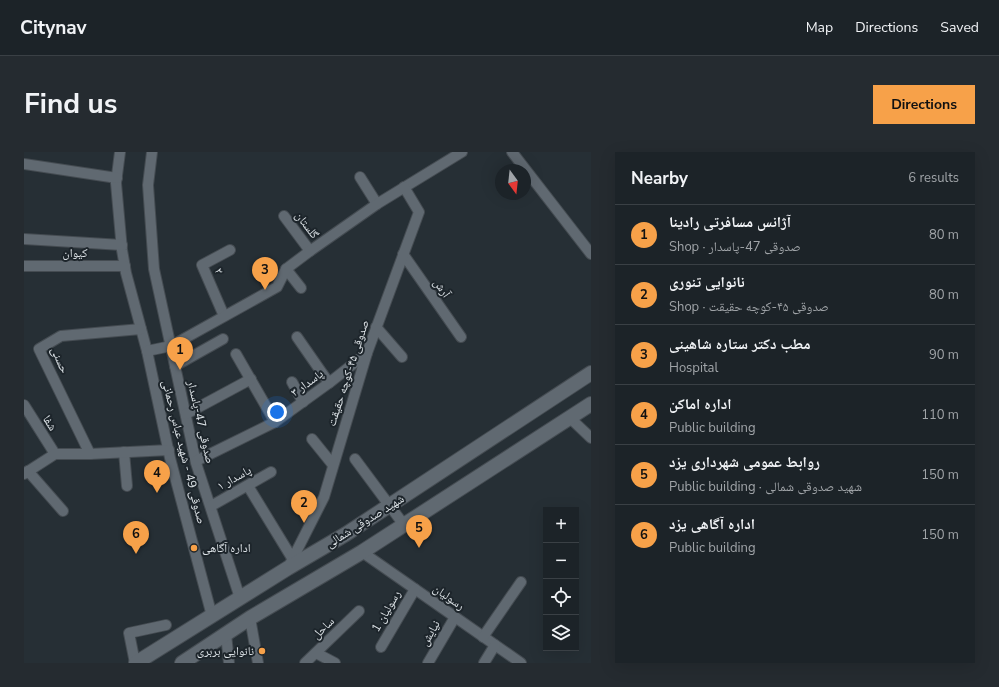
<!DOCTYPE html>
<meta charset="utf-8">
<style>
:root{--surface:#1c2328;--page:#252b30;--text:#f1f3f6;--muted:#a0a4a8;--line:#3a4045;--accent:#f7a149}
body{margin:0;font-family:"Nunito Sans","Noto Naskh Arabic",sans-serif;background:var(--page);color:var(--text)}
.controls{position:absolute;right:12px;bottom:12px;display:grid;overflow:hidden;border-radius:0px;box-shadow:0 4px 16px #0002}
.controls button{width:36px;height:36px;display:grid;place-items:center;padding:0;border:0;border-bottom:1px solid var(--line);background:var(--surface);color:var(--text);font:20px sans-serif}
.compass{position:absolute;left:471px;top:12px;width:36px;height:36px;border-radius:50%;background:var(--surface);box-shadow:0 4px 16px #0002;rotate:165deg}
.you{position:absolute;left:253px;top:260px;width:14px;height:14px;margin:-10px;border:3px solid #fff;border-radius:50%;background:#1a73e8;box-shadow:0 0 0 6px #1a73e833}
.badge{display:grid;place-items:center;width:26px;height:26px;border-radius:50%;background:var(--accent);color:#111;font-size:13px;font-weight:700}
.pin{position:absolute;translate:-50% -33px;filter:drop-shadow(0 1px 2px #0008)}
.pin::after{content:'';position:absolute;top:21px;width:14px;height:12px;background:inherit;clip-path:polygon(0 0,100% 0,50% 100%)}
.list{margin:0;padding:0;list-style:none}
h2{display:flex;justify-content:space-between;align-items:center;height:52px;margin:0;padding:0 16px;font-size:17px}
h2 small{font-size:13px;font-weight:400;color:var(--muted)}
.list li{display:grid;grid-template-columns:26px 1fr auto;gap:12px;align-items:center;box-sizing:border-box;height:60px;padding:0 16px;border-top:1px solid var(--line)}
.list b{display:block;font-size:15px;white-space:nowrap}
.list p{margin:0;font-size:13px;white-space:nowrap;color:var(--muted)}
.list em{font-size:13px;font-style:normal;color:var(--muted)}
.icon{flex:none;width:22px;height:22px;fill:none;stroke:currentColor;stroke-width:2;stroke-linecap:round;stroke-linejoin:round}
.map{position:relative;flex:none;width:567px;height:511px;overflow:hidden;border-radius:0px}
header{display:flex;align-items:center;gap:24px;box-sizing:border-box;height:56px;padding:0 20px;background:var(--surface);border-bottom:1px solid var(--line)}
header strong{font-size:19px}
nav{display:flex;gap:22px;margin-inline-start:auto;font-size:14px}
.intro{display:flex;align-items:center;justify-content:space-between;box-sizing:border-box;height:96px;padding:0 24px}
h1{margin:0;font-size:28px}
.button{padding:10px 18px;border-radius:0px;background:var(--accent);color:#111;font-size:14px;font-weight:700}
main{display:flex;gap:24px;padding:0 24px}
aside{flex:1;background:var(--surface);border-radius:0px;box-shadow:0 4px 16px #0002}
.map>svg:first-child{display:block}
</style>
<header>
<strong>Citynav</strong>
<nav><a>Map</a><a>Directions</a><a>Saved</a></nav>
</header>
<div class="intro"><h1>Find us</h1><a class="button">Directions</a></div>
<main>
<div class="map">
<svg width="567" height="511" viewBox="0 0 567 511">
<rect width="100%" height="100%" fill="#262f35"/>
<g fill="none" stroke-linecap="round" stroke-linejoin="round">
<defs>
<g id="street">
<polyline points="96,0 92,31 98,98 102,121 123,199 146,306 188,464"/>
<polyline points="128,0 124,33 130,117 172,311 216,446"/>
<polyline points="488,0 567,102"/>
<polyline points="0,12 93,26"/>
<polyline points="336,25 353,52"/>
<polyline points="260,64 286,99"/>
<polyline points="0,87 98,93"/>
<polyline points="379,102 437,185"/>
<polyline points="0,114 101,114"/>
<polyline points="262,117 277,136"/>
<polyline points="200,164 178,113 206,98"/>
<polyline points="352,175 378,205"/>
<polyline points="273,185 305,231"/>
<polyline points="123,199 147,194 253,135 262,117 286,99 353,52 438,0"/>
<polyline points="212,202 251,270"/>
<polyline points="151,214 199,187"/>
<polyline points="268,230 279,250"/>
<polyline points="0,253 31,302"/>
<polyline points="162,262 227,227"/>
<polyline points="546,266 567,286"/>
<polyline points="288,287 309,313"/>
<polyline points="100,300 103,334"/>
<polyline points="66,302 15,197 37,184 117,177"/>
<polyline points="331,307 380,373"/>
<polyline points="172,309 251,270 305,231 343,201"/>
<polyline points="4,319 39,359"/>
<polyline points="0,322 31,302 66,302 145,298"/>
<polyline points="224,334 268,406"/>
<polyline points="187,354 247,320"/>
<polyline points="338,400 497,511"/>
<polyline points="264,416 300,345 343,201 395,60 380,35"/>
<polyline points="226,466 234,511"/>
<polyline points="202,482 205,511"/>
<polyline points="459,485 497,430"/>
<polyline points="357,495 391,437"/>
<polyline points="292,501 311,511"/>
<polyline points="111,511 105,481 142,473"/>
<polyline points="281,511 335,459"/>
<polyline points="404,511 431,465"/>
<polyline points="460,511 471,493"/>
</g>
<g id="secondary">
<polyline points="112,511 264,416 322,382 567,221"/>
<polyline points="158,511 226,466 338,400 567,252"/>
</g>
</defs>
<use href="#street" stroke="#454c52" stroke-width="12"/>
<use href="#secondary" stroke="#454c52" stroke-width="16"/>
<use href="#street" stroke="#606971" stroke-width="10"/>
<use href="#secondary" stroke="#606971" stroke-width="14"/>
</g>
<g fill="#f7a149" stroke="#1d252b" stroke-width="1.5">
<circle cx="170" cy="396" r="4"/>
<circle cx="238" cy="499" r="4"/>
</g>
<g text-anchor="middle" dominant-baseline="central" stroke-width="4" stroke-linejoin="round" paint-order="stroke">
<g font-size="12" fill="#dee4e8" stroke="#1d252b">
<text transform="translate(283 73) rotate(53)">گلستان</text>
<text x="51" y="101">کیوان</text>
<text transform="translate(195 119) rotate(67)">۲</text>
<text transform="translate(418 136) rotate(55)">آرش</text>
<text transform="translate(36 208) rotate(67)">حسنی</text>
<text transform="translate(324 221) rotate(-72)">صدوقی ۴۵-کوچه حقیقت</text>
<text transform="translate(283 231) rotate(-36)">پاسدار ۳</text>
<text transform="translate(177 270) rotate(77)">صدوقی 47-پاسدار</text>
<text transform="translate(26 271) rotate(58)">شفا</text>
<text transform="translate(160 300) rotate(76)">صدوقی 49 - شهید عباس رحمانی</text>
<text transform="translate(210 326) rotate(-29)">پاسدار ۱</text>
<text transform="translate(341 369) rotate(-32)">شهید صدوقی شمالی</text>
<text transform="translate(425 445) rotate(35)">رسولیان</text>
<text transform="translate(362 459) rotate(-60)">رسولیان 1</text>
<text transform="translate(299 476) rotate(-44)">ساحل</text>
<text transform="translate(406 481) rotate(-60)">نیایش</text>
</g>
<g font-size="12" fill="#dee4e8" stroke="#1d252b" text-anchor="start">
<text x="178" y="396">اداره آگاهی</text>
<text x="230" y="499" text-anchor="end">نانوایی بربری</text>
</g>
</g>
</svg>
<div class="controls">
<button>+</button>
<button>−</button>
<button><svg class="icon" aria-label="locate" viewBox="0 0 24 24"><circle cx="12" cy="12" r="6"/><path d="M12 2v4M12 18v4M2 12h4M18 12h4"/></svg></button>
<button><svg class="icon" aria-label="layers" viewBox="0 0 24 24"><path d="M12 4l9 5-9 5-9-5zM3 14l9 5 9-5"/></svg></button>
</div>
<svg class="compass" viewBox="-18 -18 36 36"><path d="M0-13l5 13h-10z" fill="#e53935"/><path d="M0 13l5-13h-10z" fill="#a0a4a8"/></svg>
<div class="you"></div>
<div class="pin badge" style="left:156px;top:218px">1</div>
<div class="pin badge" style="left:280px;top:371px">2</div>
<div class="pin badge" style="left:241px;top:138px">3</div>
<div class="pin badge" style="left:133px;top:341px">4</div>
<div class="pin badge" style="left:395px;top:396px">5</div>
<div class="pin badge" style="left:112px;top:402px">6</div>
</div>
<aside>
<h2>Nearby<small>6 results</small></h2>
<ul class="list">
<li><span class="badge">1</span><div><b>آژانس مسافرتی رادینا</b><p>Shop · صدوقی 47-پاسدار</p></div><em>80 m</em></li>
<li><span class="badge">2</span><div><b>نانوایی تنوری</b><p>Shop · صدوقی ۴۵-کوچه حقیقت</p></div><em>80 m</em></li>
<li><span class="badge">3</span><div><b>مطب دکتر ستاره شاهینی</b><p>Hospital</p></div><em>90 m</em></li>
<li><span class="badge">4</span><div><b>اداره اماکن</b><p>Public building</p></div><em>110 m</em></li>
<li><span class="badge">5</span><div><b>روابط عمومی شهرداری یزد</b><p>Public building · شهید صدوقی شمالی</p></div><em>150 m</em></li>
<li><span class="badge">6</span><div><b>اداره آگاهی یزد</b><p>Public building</p></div><em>150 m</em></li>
</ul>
</aside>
</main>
